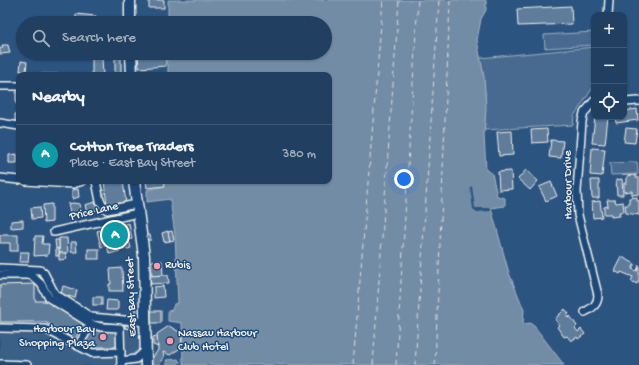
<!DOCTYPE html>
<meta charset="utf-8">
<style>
:root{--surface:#213f61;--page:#294667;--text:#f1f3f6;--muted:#a2afbd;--line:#3e5876;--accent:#ff9aa2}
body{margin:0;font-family:"Gochi Hand",sans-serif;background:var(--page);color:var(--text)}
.controls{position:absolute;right:12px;top:12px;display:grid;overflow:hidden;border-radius:8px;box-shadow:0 1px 3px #0004}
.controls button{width:36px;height:36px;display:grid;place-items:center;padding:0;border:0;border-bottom:1px solid var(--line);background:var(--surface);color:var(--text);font:20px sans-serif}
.you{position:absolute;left:404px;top:179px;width:14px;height:14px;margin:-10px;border:3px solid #fff;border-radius:50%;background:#1a73e8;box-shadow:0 0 0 6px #1a73e833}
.badge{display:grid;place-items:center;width:26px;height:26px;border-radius:50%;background:var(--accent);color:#fff;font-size:13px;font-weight:700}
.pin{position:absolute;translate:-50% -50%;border:2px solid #fff;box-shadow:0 1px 4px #0006}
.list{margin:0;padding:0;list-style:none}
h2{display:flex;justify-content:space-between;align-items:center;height:52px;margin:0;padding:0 16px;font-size:17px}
h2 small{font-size:13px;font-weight:400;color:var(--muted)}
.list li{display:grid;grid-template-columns:26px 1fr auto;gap:12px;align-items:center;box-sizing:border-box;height:60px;padding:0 16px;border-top:1px solid var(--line)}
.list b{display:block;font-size:15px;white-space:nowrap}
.list p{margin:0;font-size:13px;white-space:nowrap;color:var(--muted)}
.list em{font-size:13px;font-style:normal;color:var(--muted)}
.icon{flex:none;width:22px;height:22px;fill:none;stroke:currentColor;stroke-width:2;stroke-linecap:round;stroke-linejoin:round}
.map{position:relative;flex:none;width:639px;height:365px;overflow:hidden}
.search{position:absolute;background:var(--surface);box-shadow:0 1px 3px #0004;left:16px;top:16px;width:316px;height:44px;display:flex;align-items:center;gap:10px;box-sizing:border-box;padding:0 14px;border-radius:22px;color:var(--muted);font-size:15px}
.panel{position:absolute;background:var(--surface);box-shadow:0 1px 3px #0004;left:16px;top:72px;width:316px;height:112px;border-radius:8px}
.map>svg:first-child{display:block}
</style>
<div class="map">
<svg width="639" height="365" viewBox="0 0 639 365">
<rect width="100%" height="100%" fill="#2c5481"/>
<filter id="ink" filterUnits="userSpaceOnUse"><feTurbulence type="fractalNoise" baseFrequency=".025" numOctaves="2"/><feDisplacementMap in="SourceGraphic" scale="8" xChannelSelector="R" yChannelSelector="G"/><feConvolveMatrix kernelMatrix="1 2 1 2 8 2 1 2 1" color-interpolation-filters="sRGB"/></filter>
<g filter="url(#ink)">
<polygon fill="#3b6088" points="0,271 38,273 54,297 91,319 142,324 143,365 0,365"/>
<g fill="#496b90" stroke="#9eaebc">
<polygon points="594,32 594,45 545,48 544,35"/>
<path d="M 594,47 L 594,86 L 574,116 L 573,125 L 484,130 C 487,105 485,82 480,58 Z"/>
<polygon points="637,162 638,174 611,175 610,163"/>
</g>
<g fill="#738ca6" stroke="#a7b4c0">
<polygon points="168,0 486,0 486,10 481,19 477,40 484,77 486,108 484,135 486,170 492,173 497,196 505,198 505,206 491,208 509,273 524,310 523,322 525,324 530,323 535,327 564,365 183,365 182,323 168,321 168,311 172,310 174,304 178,303 175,235 170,199 147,202 147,190 164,186 166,181 329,181 329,75 168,75 168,53 325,53 325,23 168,23"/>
<polygon points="178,359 180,362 177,365 167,365 166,360"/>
</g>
<polygon fill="#2c5481" points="472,186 475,208 491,208 491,211 477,212 473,209 470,187"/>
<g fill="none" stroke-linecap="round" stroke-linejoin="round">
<g stroke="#dadddb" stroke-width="1" stroke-dasharray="5 4" stroke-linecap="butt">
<polyline points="353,365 383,0"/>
<polyline points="373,365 399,0"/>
<polyline points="396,365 418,0"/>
<polyline points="415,365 439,0"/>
<polyline points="435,365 450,0"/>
</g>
</g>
<g fill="#5e7b9a" stroke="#f4f1e8">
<rect x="149" y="0" width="15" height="8"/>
<polygon points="571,6 572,24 518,26 517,9"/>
<polygon points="76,14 96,16 96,23 76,23"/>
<polygon points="2,45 8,45 10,53 0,54 0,48 3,48"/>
<polygon points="166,53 166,66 139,68 138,54"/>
<polygon points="49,54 49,58 44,58 44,55"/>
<polygon points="92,58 102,58 103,75 92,75"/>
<rect x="115" y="58" width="6" height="17"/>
<polygon points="21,61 27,62 26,71 20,71"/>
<rect x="39" y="74" width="19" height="1"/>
<polygon points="16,92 19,92 19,103 16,104"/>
<polygon points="637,109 638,120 616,123 615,117 624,117 624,111"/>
<polygon points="15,114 19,114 19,121 15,122"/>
<polygon points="595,117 608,117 605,144 592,143"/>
<polygon points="626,128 637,129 635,143 624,142"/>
<polygon points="547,129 548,142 532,143 531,130"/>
<polygon points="512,131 513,155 499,156 497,132"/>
<polygon points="551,140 563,141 561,158 549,157"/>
<polygon points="592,148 605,149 602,176 590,175"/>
<polygon points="17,154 17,163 9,163 9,155"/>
<polygon points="526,170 538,181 530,190 518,179"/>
<polygon points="511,171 512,189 499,190 498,172"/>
<polygon points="636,175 636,178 639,178 639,194 632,195 632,191 624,192 624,183 627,183 627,176"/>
<polygon points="622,179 623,195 617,195 616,180"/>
<polygon points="591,180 599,180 599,198 592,198"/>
<polygon points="104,181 123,181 126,203 107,205"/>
<polygon points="146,181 164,181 165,186 147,188"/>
<polygon points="551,182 557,196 546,201 539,187"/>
<polygon points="78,189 79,197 72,199 72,190"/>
<polygon points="637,197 637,201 639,201 639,215 626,213 625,205 629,205 629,198"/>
<polygon points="607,200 615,200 616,203 623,202 624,212 619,212 620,216 611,217 611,214 604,214 604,207 608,206"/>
<polygon points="600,201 602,217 593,218 592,202"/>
<polygon points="95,202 97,210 87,213 85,205"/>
<polygon points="73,203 80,204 82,214 71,217 68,204"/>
<polygon points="52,204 52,222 44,223 43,205"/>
<polygon points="40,207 41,218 32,219 31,208"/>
<polygon points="23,220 23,227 11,228 11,221"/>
<polygon points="129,223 132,239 101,247 97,231"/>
<polygon points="168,231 170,241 164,242 162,233"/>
<polygon points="172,231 174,240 170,241 168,232"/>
<polygon points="0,235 18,235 18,251 10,251 10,243 0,243"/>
<polygon points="145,235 150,235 151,240 146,240"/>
<polygon points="35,236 43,236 42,244 49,244 48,255 34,256"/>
<polygon points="59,238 67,238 68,253 59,253"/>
<polygon points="55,240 59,240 59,249 56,249"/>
<polygon points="129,240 131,248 109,254 107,245"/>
<polygon points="71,242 76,242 77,252 71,252"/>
<rect x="56" y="249" width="3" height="7"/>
<rect x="88" y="249" width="11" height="10"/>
<polygon points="20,252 29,252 28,262 19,262"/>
<polygon points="59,253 66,253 67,259 59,260"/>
<polygon points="622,257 635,264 632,269 637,271 639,265 639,280 637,284 631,281 633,277 621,272 620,274 615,271"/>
<polygon points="151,261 162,261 163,275 152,276"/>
<polygon points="122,268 123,291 109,291 109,284 111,284 110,269"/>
<polygon points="168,275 169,283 151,284 150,276"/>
<polygon points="35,284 35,301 50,301 85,321 75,339 45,322 0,322 0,285"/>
<polygon points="63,286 77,290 75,298 61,294"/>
<polygon points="163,286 164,297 154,298 154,287"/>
<rect x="93" y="297" width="9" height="8"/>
<polygon points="107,300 118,301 118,310 106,310"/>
<polygon points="135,305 136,312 131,313 131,306"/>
<polygon points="565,309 569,314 566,316 568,318 570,316 577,326 575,328 578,332 581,329 585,334 578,339 577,337 571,341 567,336 564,337 557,327 559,325 555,319"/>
<rect x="151" y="311" width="10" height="12"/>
<polygon points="125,325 132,325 132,329 125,328"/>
<polygon points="169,326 181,333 182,347 170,355 163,352 164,356 159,365 152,365 151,360 158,350 157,334"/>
<polygon points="93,328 98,331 117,331 117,347 93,347 85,343"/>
<polygon points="157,336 158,347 153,345 153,337"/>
</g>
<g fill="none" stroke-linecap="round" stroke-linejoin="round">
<defs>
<g id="minor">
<polyline points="608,15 609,0"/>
<polyline points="0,86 19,86"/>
<polyline points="624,102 639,101"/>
<polyline points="0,123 19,126"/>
<polyline points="0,178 19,180"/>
<polyline points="26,181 73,184 83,181"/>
<polyline points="96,181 100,201 107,210 137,204"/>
<polyline points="54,232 138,213"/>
<polyline points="0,268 40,270 44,273 55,294 91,317 146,322"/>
<polyline points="0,275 31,275 41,284 49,298 91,324 101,327 120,328 121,365"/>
<path d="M 585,312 C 592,308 598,305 598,295 L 578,215 L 577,191 L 582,121 L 584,113 L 594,101"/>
<polyline points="0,328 45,329 92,353 121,352"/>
<polyline points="78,346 91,324"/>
<polyline points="121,361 136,359 146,350"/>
<polyline points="0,364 27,365"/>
</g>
<g id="highway">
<polyline points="130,0 130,23"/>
<polyline points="131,53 132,75"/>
<polyline points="134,181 144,256 146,365"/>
</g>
</defs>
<use href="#minor" stroke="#f4f1e8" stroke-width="10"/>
<use href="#highway" stroke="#f4f1e8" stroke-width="13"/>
<use href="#minor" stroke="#1f4a7a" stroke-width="7"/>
<use href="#highway" stroke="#1f4a7a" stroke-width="10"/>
</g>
</g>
<g fill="#ff9aa2" stroke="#1f4a7a" stroke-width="1.5">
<circle cx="157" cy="266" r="4"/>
<circle cx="103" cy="337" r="4"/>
<circle cx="170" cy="341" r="4"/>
</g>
<g text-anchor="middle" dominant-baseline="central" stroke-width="3" stroke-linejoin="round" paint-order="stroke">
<g font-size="12" fill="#f4f1e8" stroke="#1f4a7a">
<text transform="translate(569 185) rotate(-91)">Harbour Drive</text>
<text transform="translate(94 212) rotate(-13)">Price Lane</text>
<text transform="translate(132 297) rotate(-92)">East Bay Street</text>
</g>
<g font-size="12" fill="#f4f1e8" stroke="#1f4a7a" text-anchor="start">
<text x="165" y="266">Rubis</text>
<text x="95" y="330" text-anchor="end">Harbour Bay<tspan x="95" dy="14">Shopping Plaza</tspan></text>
<text x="178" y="334">Nassau Harbour<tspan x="178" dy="14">Club Hotel</tspan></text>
</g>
</g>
</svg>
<div class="controls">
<button>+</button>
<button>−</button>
<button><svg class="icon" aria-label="locate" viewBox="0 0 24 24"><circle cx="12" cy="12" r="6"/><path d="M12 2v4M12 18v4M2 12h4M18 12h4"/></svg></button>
</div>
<div class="you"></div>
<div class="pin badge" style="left:115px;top:235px;background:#0f9aa8">A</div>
<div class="search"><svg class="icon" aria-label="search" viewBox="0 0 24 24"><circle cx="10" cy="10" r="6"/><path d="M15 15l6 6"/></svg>Search here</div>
<section class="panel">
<h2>Nearby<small></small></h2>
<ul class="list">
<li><span class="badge" style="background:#0f9aa8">A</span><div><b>Cotton Tree Traders</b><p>Place · East Bay Street</p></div><em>380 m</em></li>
</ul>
</section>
</div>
